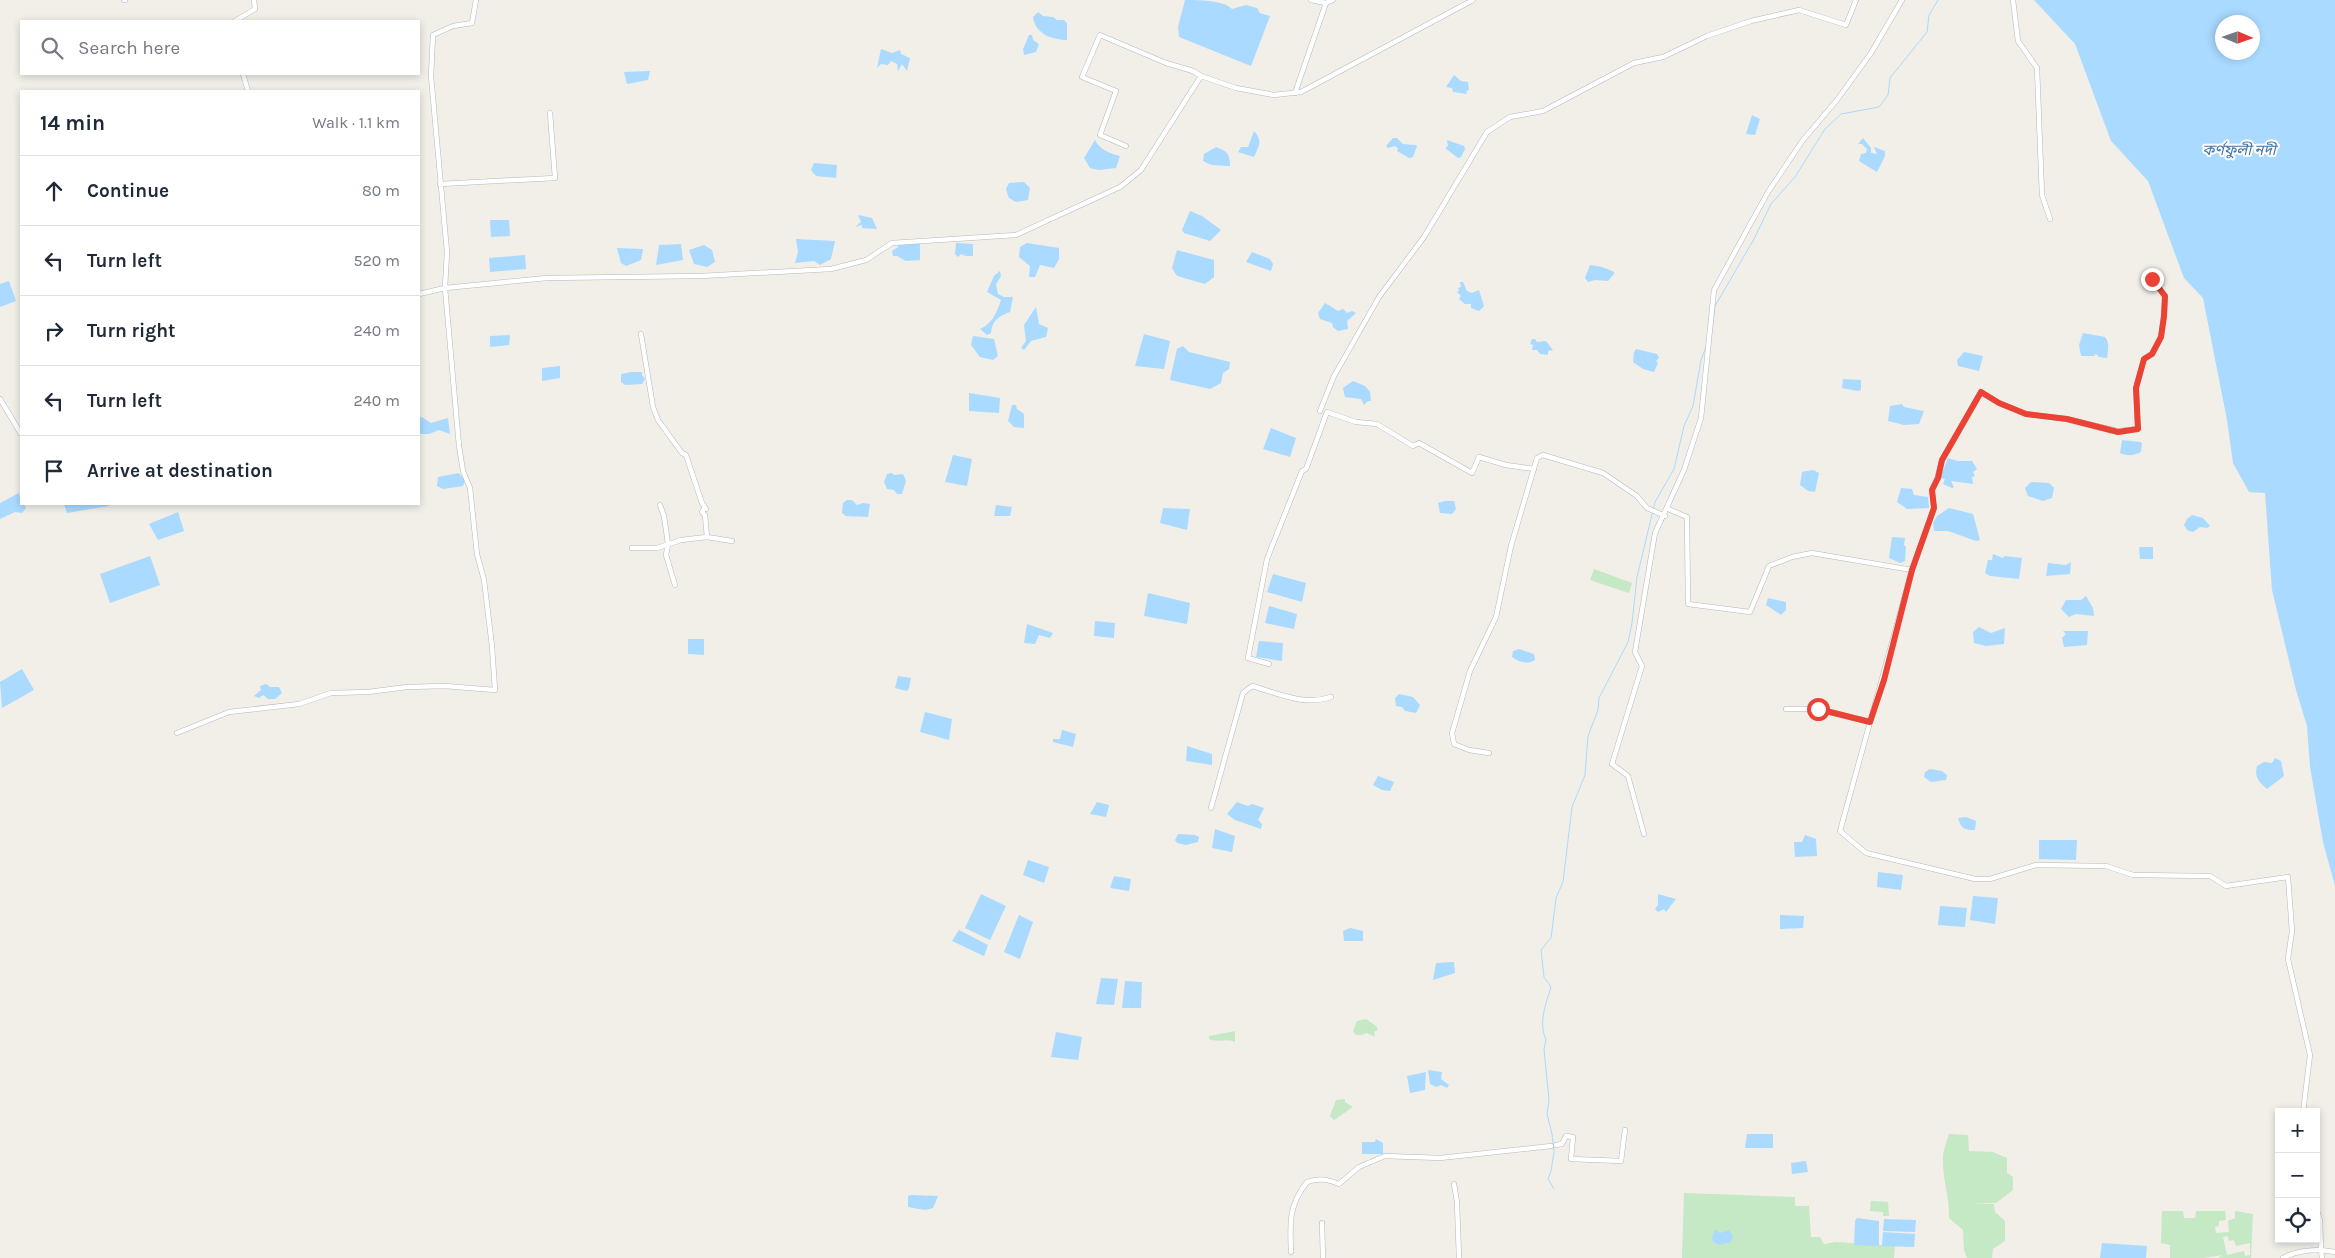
<!DOCTYPE html>
<meta charset="utf-8">
<style>
:root{--surface:#fff;--page:#f2f2f3;--text:#1f2937;--muted:#747a83;--line:#e0e1e3}
body{margin:0;font-family:Karla,"Noto Sans Bengali",sans-serif;background:var(--page);color:var(--text)}
.controls{position:absolute;right:15px;bottom:15px;display:grid;overflow:hidden;border-radius:0px;box-shadow:0 2px 8px #0003}
.controls button{width:45px;height:45px;display:grid;place-items:center;padding:0;border:0;border-bottom:1px solid var(--line);background:var(--surface);color:var(--text);font:25px sans-serif}
.compass{position:absolute;left:2215px;top:15px;width:45px;height:45px;border-radius:50%;background:var(--surface);box-shadow:0 2px 8px #0003;rotate:92deg}
.stop{position:absolute;width:15px;height:15px;margin:-11px;border:4px solid #ea4335;border-radius:50%;background:#fff}
.stop.end{background:#ea4335;border-color:#fff;box-shadow:0 1px 5px #0008}
.list{margin:0;padding:0;list-style:none}
h2{display:flex;justify-content:space-between;align-items:center;height:65px;margin:0;padding:0 20px;font-size:21px}
h2 small{font-size:16px;font-weight:400;color:var(--muted)}
.list li{display:grid;grid-template-columns:32px 1fr auto;gap:15px;align-items:center;box-sizing:border-box;height:70px;padding:0 20px;border-top:1px solid var(--line)}
.list b{display:block;font-size:19px;white-space:nowrap}
.list em{font-size:16px;font-style:normal;color:var(--muted)}
.icon{flex:none;width:28px;height:28px;fill:none;stroke:currentColor;stroke-width:2;stroke-linecap:round;stroke-linejoin:round}
.map{position:relative;flex:none;width:2335px;height:1258px;overflow:hidden}
.search{position:absolute;background:var(--surface);box-shadow:0 2px 8px #0003;left:20px;top:20px;width:400px;height:55px;display:flex;align-items:center;gap:12px;box-sizing:border-box;padding:0 18px;border-radius:0px;color:var(--muted);font-size:19px}
.panel{position:absolute;background:var(--surface);box-shadow:0 2px 8px #0003;left:20px;top:90px;width:400px;height:415px;border-radius:0px}
.map>svg:first-child{display:block}
</style>
<div class="map">
<svg width="2335" height="1258" viewBox="0 0 2335 1258">
<rect width="100%" height="100%" fill="#f1efe8"/>
<g fill="#c5e8c5" fill-rule="evenodd">
<polygon points="1594,569 1632,583 1629,593 1590,580"/>
<polygon points="1366,1019 1376,1026 1378,1030 1374,1032 1375,1037 1367,1033 1361,1035 1356,1035 1353,1031 1357,1021"/>
<path d="M 1235,1031 L 1235,1042 C 1226,1038 1218,1043 1209,1039 L 1209,1036 Z"/>
<polygon points="1345,1099 1345,1102 1353,1107 1334,1120 1330,1116 1336,1100"/>
<path d="M 1949,1134 L 1968,1135 L 1969,1151 L 1993,1152 L 2007,1158 L 2007,1173 L 2013,1177 L 2013,1190 L 1996,1203 L 1971,1203 L 1994,1204 L 1995,1212 L 2005,1221 L 2005,1241 L 1993,1249 L 1992,1258 L 1967,1258 L 1964,1250 L 1963,1230 L 1949,1218 C 1950,1198 1942,1178 1943,1158 C 1943,1150 1947,1141 1949,1134 Z"/>
<polygon points="1684,1193 1795,1197 1795,1206 1809,1206 1811,1237 1820,1237 1824,1244 1836,1242 1895,1246 1894,1258 1682,1258"/>
<polygon points="1871,1201 1888,1202 1889,1216 1883,1216 1883,1212 1870,1211"/>
<path d="M 2162,1211 L 2183,1211 L 2184,1218 L 2195,1218 L 2196,1211 L 2225,1211 L 2226,1220 L 2219,1221 L 2219,1226 L 2215,1227 L 2216,1233 L 2229,1232 L 2228,1221 L 2235,1218 L 2235,1211 L 2253,1214 L 2251,1258 L 2218,1258 L 2223,1255 L 2203,1258 L 2170,1258 L 2170,1245 L 2161,1243 ZM 2228,1236 L 2229,1241 L 2234,1240 L 2236,1246 L 2250,1243 L 2250,1255 L 2245,1256 L 2244,1251 L 2227,1255 L 2223,1237 Z"/>
</g>
<g fill="#aadaff" fill-rule="evenodd">
<path d="M 1185,0 C 1197,0 1224,0 1232,9 L 1246,5 L 1257,8 L 1260,13 L 1270,16 L 1251,66 L 1179,37 L 1178,27 Z"/>
<path d="M 2034,0 L 2335,0 L 2335,886 L 2323,842 L 2310,767 L 2307,726 L 2296,690 L 2272,590 L 2265,493 L 2249,492 L 2233,463 L 2227,420 L 2203,298 L 2184,278 L 2148,181 L 2111,141 L 2075,44 ZM 2222,22 L 2252,22 L 2252,52 L 2222,52 Z"/>
<path d="M 1038,12 L 1043,16 L 1053,17 L 1057,20 L 1064,20 L 1067,23 L 1067,40 C 1053,40 1035,34 1033,17 Z"/>
<polygon points="1029,35 1032,35 1033,40 1039,44 1036,52 1024,55 1023,49"/>
<polygon points="881,49 892,53 900,50 901,54 910,58 907,71 902,64 898,71 897,64 891,61 888,65 881,64 877,68"/>
<polygon points="650,71 648,80 627,84 624,72"/>
<polygon points="1454,75 1461,81 1468,82 1469,90 1466,91 1467,94 1453,92 1452,88 1446,87"/>
<polygon points="1752,115 1760,119 1755,135 1746,134"/>
<path d="M 1254,131 C 1263,141 1259,146 1254,157 L 1238,152 L 1241,147 L 1248,147 Z"/>
<polygon points="1393,138 1397,138 1403,144 1415,145 1417,146 1413,157 1409,158 1397,151 1398,148 1395,146 1388,148 1386,146"/>
<polygon points="1863,138 1871,148 1871,153 1877,154 1874,147 1885,151 1885,156 1877,172 1859,161 1861,154 1866,153 1867,149 1862,144 1858,144"/>
<path d="M 1095,140 C 1099,149 1111,154 1120,156 L 1116,168 L 1099,170 L 1090,168 L 1084,158 Z"/>
<polygon points="1447,140 1464,146 1465,149 1461,157 1458,158 1445,148 1448,146"/>
<path d="M 1216,147 C 1227,151 1230,154 1230,166 L 1211,165 L 1203,161 L 1204,154 Z"/>
<polygon points="814,163 837,165 836,178 816,176 811,170"/>
<polygon points="1024,182 1030,188 1028,200 1016,202 1009,198 1006,189 1009,183"/>
<polygon points="1190,211 1202,216 1221,230 1210,241 1184,233 1182,230"/>
<polygon points="858,215 872,218 877,229 862,228 862,225 855,227 861,222"/>
<polygon points="490,220 509,220 510,236 491,237"/>
<polygon points="796,239 835,241 831,259 820,265 814,261 795,263 798,252"/>
<polygon points="920,242 920,260 906,261 897,256 893,256 892,251 898,247 898,243"/>
<polygon points="956,243 973,244 973,256 966,256 961,254 958,257 955,254"/>
<polygon points="1027,243 1059,248 1059,259 1054,268 1040,265 1035,277 1029,277 1030,266 1019,257 1020,247"/>
<polygon points="681,244 683,260 656,265 659,245"/>
<polygon points="704,245 712,250 715,262 707,267 694,264 689,250"/>
<polygon points="617,248 643,249 643,250 641,260 626,266 621,263"/>
<polygon points="1177,250 1214,260 1214,277 1205,284 1177,276 1172,268"/>
<polygon points="1252,252 1270,259 1273,264 1271,271 1246,262"/>
<polygon points="525,255 526,269 490,272 489,258"/>
<path d="M 1590,265 C 1600,266 1606,268 1614,272 L 1614,274 L 1608,281 L 1595,280 L 1588,282 L 1585,278 Z"/>
<path d="M 1000,271 L 1001,276 L 996,284 L 998,294 L 1004,297 L 1013,297 L 1010,312 C 999,316 992,320 991,333 L 987,335 L 980,329 C 992,324 997,312 1001,300 L 987,292 L 994,276 Z"/>
<polygon points="9,281 16,301 0,307 0,284"/>
<polygon points="1460,282 1463,282 1467,291 1472,293 1479,290 1484,306 1479,311 1471,308 1471,304 1465,304 1459,299 1461,296 1457,292 1459,291 1458,288 1461,287"/>
<polygon points="1325,303 1338,311 1343,309 1347,313 1352,311 1356,313 1347,321 1348,329 1338,331 1333,327 1332,323 1320,319 1318,313"/>
<polygon points="1036,307 1039,324 1048,328 1046,337 1031,341 1024,350 1021,348 1026,341 1024,325"/>
<path d="M 2083,333 L 2105,337 C 2110,343 2108,350 2107,358 L 2099,357 L 2096,354 L 2094,356 L 2081,356 L 2079,345 Z"/>
<polygon points="1144,334 1170,341 1164,369 1135,366"/>
<polygon points="510,335 509,345 490,347 490,336"/>
<polygon points="973,336 994,339 998,356 993,360 980,357 971,345"/>
<polygon points="1532,339 1535,339 1537,342 1546,341 1553,350 1548,351 1548,355 1540,354 1537,350 1532,350 1533,345 1530,344"/>
<polygon points="1183,346 1189,352 1230,362 1229,369 1223,373 1221,383 1210,389 1170,380 1177,349"/>
<polygon points="1636,349 1657,354 1659,358 1656,361 1658,363 1654,372 1643,369 1633,362 1634,352"/>
<polygon points="1964,352 1983,356 1979,371 1958,366 1957,360"/>
<polygon points="560,366 560,378 542,381 542,368"/>
<polygon points="631,372 642,372 642,375 645,379 642,384 625,385 621,382 621,374"/>
<polygon points="1843,379 1861,380 1861,390 1858,391 1842,388"/>
<polygon points="1353,381 1365,386 1370,392 1371,401 1368,401 1364,405 1361,399 1345,397 1343,388"/>
<polygon points="969,393 1000,398 999,413 969,411"/>
<polygon points="1902,404 1904,407 1924,411 1919,424 1904,425 1888,421 1890,406"/>
<polygon points="1012,405 1016,405 1017,409 1024,414 1024,428 1014,427 1008,421"/>
<polygon points="422,417 431,423 448,418 450,434 439,430 429,434 420,434 419,418"/>
<polygon points="1271,428 1296,438 1290,457 1263,449"/>
<path d="M 2122,440 L 2140,442 L 2142,443 L 2141,452 C 2133,456 2127,456 2120,453 Z"/>
<polygon points="953,455 972,459 967,486 945,482"/>
<polygon points="1948,458 1958,461 1972,461 1977,469 1973,472 1975,476 1972,477 1973,484 1951,481 1954,487 1952,488 1943,484 1945,479 1940,478"/>
<polygon points="1813,470 1819,473 1815,492 1808,491 1800,485 1802,472"/>
<polygon points="459,473 465,480 463,486 443,489 437,486 438,477"/>
<polygon points="892,473 894,475 903,474 906,481 902,494 897,494 894,490 887,489 884,482 887,474"/>
<polygon points="2031,482 2049,483 2054,488 2052,498 2043,501 2028,496 2025,488"/>
<polygon points="1901,488 1912,489 1914,495 1928,497 1929,508 1907,509 1897,502"/>
<polygon points="19,493 21,504 24,504 26,508 22,513 15,512 0,519 0,503"/>
<polygon points="847,500 852,500 857,505 863,503 870,504 868,517 846,516 842,513 843,503"/>
<polygon points="1445,501 1454,501 1456,509 1452,514 1440,513 1438,503"/>
<polygon points="64,504 109,504 109,506 67,513"/>
<polygon points="996,505 1012,507 1010,516 994,516"/>
<polygon points="1163,508 1190,509 1187,530 1160,523"/>
<polygon points="1949,508 1973,514 1980,540 1976,541 1948,531 1934,531 1933,523 1937,516"/>
<polygon points="178,512 184,531 158,540 149,524"/>
<polygon points="2192,515 2203,518 2210,526 2207,528 2200,527 2193,532 2187,530 2184,525 2187,519"/>
<polygon points="1892,537 1905,538 1904,545 1906,547 1905,561 1900,563 1889,558"/>
<polygon points="2139,547 2153,547 2153,559 2140,559"/>
<polygon points="1993,554 2003,558 2004,556 2022,558 2019,579 1990,576 1985,573 1988,560 1992,560"/>
<polygon points="150,556 160,585 110,603 100,574"/>
<polygon points="2071,562 2070,574 2046,576 2048,563 2066,565"/>
<polygon points="1273,574 1306,583 1302,602 1267,592"/>
<polygon points="1148,593 1190,603 1187,624 1144,616"/>
<polygon points="2086,596 2093,608 2094,616 2076,614 2069,617 2061,609 2066,600 2081,600"/>
<polygon points="1768,598 1786,602 1786,610 1781,615 1766,605"/>
<polygon points="1269,606 1297,614 1294,629 1265,623"/>
<polygon points="1095,621 1115,623 1114,638 1094,636"/>
<polygon points="1027,624 1053,633 1050,638 1039,635 1035,644 1024,643"/>
<polygon points="1979,627 1991,633 2005,628 2004,644 1986,646 1974,643 1973,632"/>
<polygon points="2063,631 2088,631 2087,645 2064,647 2062,638 2066,634"/>
<polygon points="688,639 704,639 704,655 688,654"/>
<polygon points="1259,641 1283,643 1282,661 1256,657"/>
<path d="M 1519,649 L 1534,654 L 1535,660 C 1527,665 1519,662 1512,657 L 1513,651 Z"/>
<polygon points="22,669 34,690 2,708 0,682"/>
<polygon points="898,676 911,678 909,688 907,691 895,688"/>
<polygon points="266,684 270,687 279,687 282,693 275,699 268,699 263,695 259,698 254,696 261,690 260,686"/>
<polygon points="1399,694 1413,697 1420,705 1416,713 1405,711 1402,707 1396,706 1395,698"/>
<polygon points="925,712 952,719 949,740 920,732"/>
<polygon points="1062,730 1076,734 1073,747 1053,742 1053,739 1060,739"/>
<polygon points="1187,746 1212,754 1212,765 1186,761"/>
<path d="M 2275,758 L 2281,761 L 2284,776 L 2267,789 C 2259,782 2254,777 2257,766 L 2264,762 L 2272,763 Z"/>
<polygon points="1930,769 1942,771 1947,775 1946,780 1931,782 1924,777 1925,772"/>
<polygon points="1378,776 1394,782 1390,791 1382,790 1373,785"/>
<polygon points="1097,802 1109,805 1106,817 1090,814"/>
<polygon points="1237,802 1248,806 1252,804 1264,808 1258,820 1262,824 1261,829 1235,820 1227,814"/>
<path d="M 1966,817 L 1976,821 L 1975,830 C 1965,830 1961,829 1958,818 Z"/>
<polygon points="1215,829 1235,836 1232,852 1212,848"/>
<polygon points="1178,834 1195,835 1199,837 1198,842 1186,845 1177,843 1175,840"/>
<polygon points="1805,835 1816,839 1817,856 1795,857 1794,842 1802,842"/>
<polygon points="2039,840 2077,840 2076,860 2039,859"/>
<polygon points="1028,860 1049,867 1044,883 1023,875"/>
<polygon points="1878,872 1903,875 1901,890 1877,887"/>
<polygon points="1114,876 1131,879 1129,891 1110,888"/>
<polygon points="981,894 1006,906 990,940 965,928"/>
<polygon points="1658,894 1676,899 1666,912 1664,909 1658,912 1655,909 1658,905"/>
<polygon points="1973,896 1998,898 1995,924 1970,920"/>
<polygon points="1940,906 1967,908 1965,927 1938,925"/>
<polygon points="1019,915 1033,922 1020,959 1004,952"/>
<polygon points="1780,915 1804,916 1803,928 1780,929"/>
<polygon points="1350,928 1363,931 1363,941 1344,941 1343,931"/>
<polygon points="959,930 988,945 984,956 952,941"/>
<polygon points="1454,962 1455,973 1433,980 1436,963"/>
<polygon points="1101,978 1118,979 1114,1005 1096,1004"/>
<polygon points="1125,981 1142,982 1141,1008 1122,1008"/>
<polygon points="1056,1032 1082,1037 1078,1060 1051,1057"/>
<polygon points="1428,1070 1442,1072 1441,1079 1449,1085 1447,1088 1441,1085 1436,1087 1430,1084"/>
<polygon points="1426,1072 1425,1090 1410,1093 1407,1076"/>
<polygon points="1747,1134 1773,1134 1773,1148 1745,1148"/>
<polygon points="1376,1139 1383,1143 1383,1154 1362,1154 1362,1142 1375,1142"/>
<polygon points="1806,1161 1808,1172 1792,1174 1791,1163"/>
<polygon points="912,1195 938,1196 933,1208 925,1210 908,1207 908,1196"/>
<polygon points="1857,1218 1879,1221 1879,1246 1854,1245 1855,1221"/>
<polygon points="1884,1219 1916,1220 1915,1232 1883,1231"/>
<polygon points="1716,1229 1720,1233 1729,1230 1733,1236 1731,1242 1719,1245 1713,1242 1712,1237"/>
<polygon points="1883,1232 1915,1234 1914,1247 1882,1246"/>
<polygon points="2102,1243 2147,1246 2146,1258 2100,1258"/>
</g>
<g fill="none" stroke-linecap="round" stroke-linejoin="round">
<g stroke="#aadaff" stroke-width="1">
<polyline points="1712,331 1715,306 1754,239 1771,204 1795,177 1825,129 1841,114 1879,107 1888,95 1890,78 1927,32 1929,15 1938,0"/>
<path d="M 1554,1189 L 1548,1179 L 1551,1171 L 1554,1152 L 1552,1134 L 1547,1114 L 1549,1100 L 1544,1049 L 1546,1040 C 1538,1022 1546,1004 1551,987 L 1544,977 L 1541,950 L 1551,938 L 1556,898 L 1563,882 L 1572,807 L 1585,775 L 1588,736 L 1598,710 L 1599,698 L 1628,642 L 1632,623 L 1637,577 L 1655,502 L 1674,469 L 1684,426 L 1693,406 L 1701,360 L 1706,347"/>
</g>
<defs>
<g id="minor">
<polyline points="124,0 125,0"/>
<polyline points="1311,0 1326,3"/>
<polyline points="2013,0 2018,41 2037,68 2042,195 2050,219"/>
<polyline points="235,21 255,9 254,0"/>
<polyline points="243,74 248,91"/>
<polyline points="1295,93 1326,3 1333,0"/>
<polyline points="1126,146 1100,135 1116,91 1082,77 1100,35 1166,63 1193,71 1201,76"/>
<polyline points="440,184 555,178 550,113"/>
<polyline points="419,294 445,288 547,278 701,276 831,269 866,260 892,243 1016,235 1120,187 1141,170 1201,76 1236,88 1274,95 1301,92 1473,0"/>
<polyline points="641,334 653,407 658,420 682,453 686,455 702,503 706,509"/>
<polyline points="0,399 21,434"/>
<polyline points="1320,411 1334,376 1379,297 1424,237 1487,132 1510,117 1543,111 1634,63 1663,57 1707,36 1751,21 1799,10 1846,25 1856,0"/>
<polyline points="660,505 664,516 668,544 666,555 675,585"/>
<polyline points="704,509 702,512 705,515 707,537"/>
<polyline points="1668,509 1687,517 1688,604 1750,612 1769,566 1792,557 1812,553 1912,570 1840,831 1866,853 1975,879 1990,879 2036,865 2106,866 2133,875 2210,876 2226,886 2288,877 2292,931 2288,959 2310,1055 2303,1112"/>
<polyline points="632,548 657,548 681,540 707,537 732,541"/>
<polyline points="1912,570 1934,508 1932,490 1937,479 1942,460 1981,392 1999,403 2026,414 2067,419 2118,431 2138,429 2136,388 2144,359 2152,354 2161,337 2164,316 2165,296 2152,279"/>
<polyline points="1269,664 1248,658 1267,559 1302,471 1306,469 1327,412 1356,422 1377,424 1413,446 1419,443 1472,473 1479,457 1506,465 1534,469"/>
<polyline points="1786,709 1818,709 1870,722"/>
<polyline points="177,733 229,712 299,704 331,693 368,692 407,687 445,686 495,690 492,646 484,580 477,554 470,488 463,471 459,446 445,288 447,252 431,76 433,35 453,26 472,23 476,0"/>
<polyline points="1489,753 1469,750 1454,744 1452,733 1470,671 1496,617 1511,546 1537,458 1543,455 1603,473 1637,496 1647,508 1665,516"/>
<path d="M 1211,808 L 1243,693 L 1252,686 C 1279,694 1304,706 1331,697"/>
<polyline points="1644,834 1628,776 1612,764 1642,666 1635,652 1655,533 1684,470 1701,418 1714,290 1768,192 1803,140 1837,100 1871,53 1902,0"/>
<polyline points="1556,1145 1562,1144 1566,1136 1573,1137 1571,1159 1621,1161 1625,1130"/>
<polyline points="1454,1184 1457,1202 1459,1258"/>
<polyline points="2316,1208 2320,1220 2321,1250 2335,1252"/>
<polyline points="1322,1223 1323,1258"/>
<path d="M 1291,1252 C 1290,1224 1288,1206 1307,1182 C 1319,1178 1327,1179 1339,1184 L 1359,1167 L 1385,1156 L 1440,1158 L 1551,1146"/>
<path d="M 2283,1258 C 2295,1251 2308,1250 2321,1250 L 2322,1258"/>
</g>
</defs>
<use href="#minor" stroke="#b5b8bc" stroke-width="5.5"/>
<use href="#minor" stroke="#fff" stroke-width="4.5"/>
</g>
<g fill="none" stroke-linecap="round" stroke-linejoin="round">
<polyline stroke="#ea4335" stroke-width="6" points="1818,709 1870,722 1884,680 1912,570 1934,508 1932,490 1938,478 1942,460 1981,392 1999,403 2026,414 2067,419 2118,432 2138,429 2136,388 2144,359 2152,354 2161,337 2164,316 2165,296 2152,279"/>
</g>
<g text-anchor="middle" dominant-baseline="central" stroke-width="4" stroke-linejoin="round" paint-order="stroke">
<g font-size="15" font-style="italic" fill="#4174aa" stroke="#fff">
<text x="2239" y="150">কর্ণফুলী নদী</text>
</g>
</g>
</svg>
<div class="controls">
<button>+</button>
<button>−</button>
<button><svg class="icon" aria-label="locate" viewBox="0 0 24 24"><circle cx="12" cy="12" r="6"/><path d="M12 2v4M12 18v4M2 12h4M18 12h4"/></svg></button>
</div>
<svg class="compass" viewBox="-18 -18 36 36"><path d="M0-13l5 13h-10z" fill="#e53935"/><path d="M0 13l5-13h-10z" fill="#747a83"/></svg>
<div class="stop" style="left:1818px;top:709px"></div>
<div class="stop end" style="left:2152px;top:279px"></div>
<div class="search"><svg class="icon" aria-label="search" viewBox="0 0 24 24"><circle cx="10" cy="10" r="6"/><path d="M15 15l6 6"/></svg>Search here</div>
<section class="panel">
<h2>14 min<small>Walk · 1.1 km</small></h2>
<ul class="list">
<li><svg class="icon" aria-label="ahead" viewBox="0 0 24 24"><path d="M12 20V5M6 11l6-6 6 6"/></svg><div><b>Continue</b></div><em>80 m</em></li>
<li><svg class="icon" aria-label="left" viewBox="0 0 24 24"><path d="M17 20v-9H6M10 6l-5 5 5 5"/></svg><div><b>Turn left</b></div><em>520 m</em></li>
<li><svg class="icon" aria-label="right" viewBox="0 0 24 24"><path d="M7 20v-9h11M14 6l5 5-5 5"/></svg><div><b>Turn right</b></div><em>240 m</em></li>
<li><svg class="icon" aria-label="left" viewBox="0 0 24 24"><path d="M17 20v-9H6M10 6l-5 5 5 5"/></svg><div><b>Turn left</b></div><em>240 m</em></li>
<li><svg class="icon" aria-label="arrive" viewBox="0 0 24 24"><path d="M6 21V4h12l-3 4 3 4H6"/></svg><div><b>Arrive at destination</b></div></li>
</ul>
</section>
</div>
